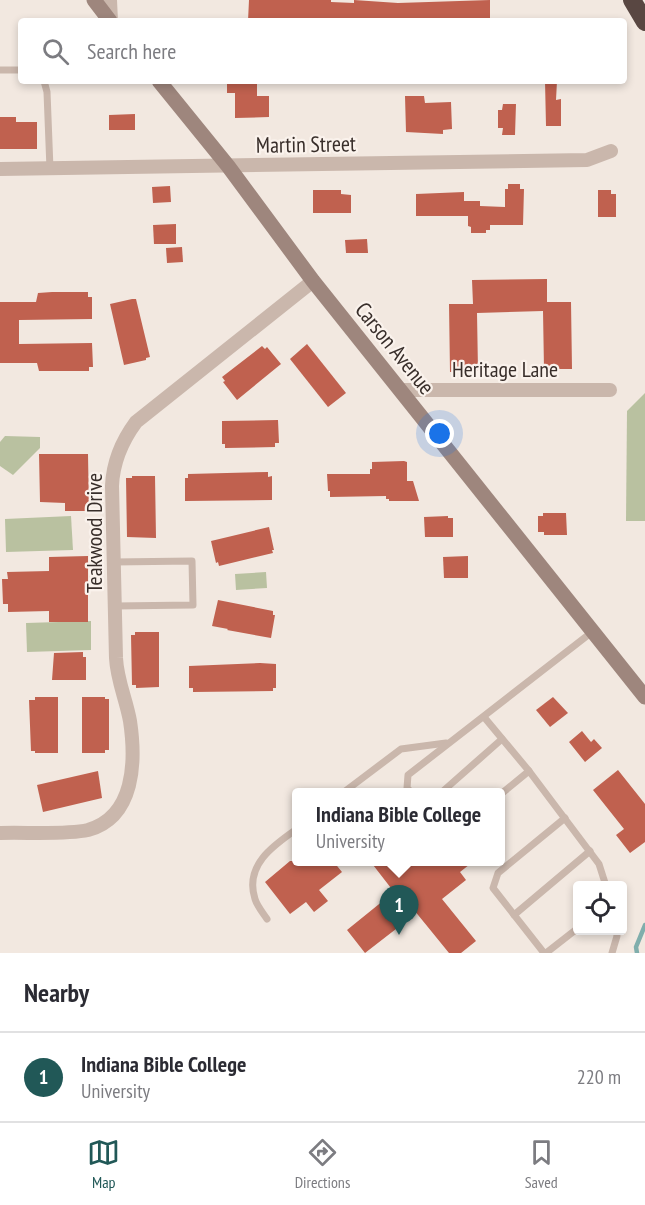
<!DOCTYPE html>
<style>
:root{--surface:#fff;--page:#f2f2f3;--text:#2b2b33;--muted:#7c7c81;--line:#e1e1e2;--accent:#215857}
body{margin:0;font-family:"PT Sans Narrow",sans-serif;background:var(--page);color:var(--text)}
.controls{position:absolute;right:18px;bottom:18px;display:grid;overflow:hidden;border-radius:6px;box-shadow:0 3px 9px #0003}
.controls button{width:54px;height:54px;display:grid;place-items:center;padding:0;border:0;border-bottom:2px solid var(--line);background:var(--surface);color:var(--text);font:30px sans-serif}
.you{position:absolute;left:440px;top:434px;width:21px;height:21px;margin:-15px;border:4px solid #fff;border-radius:50%;background:#1a73e8;box-shadow:0 0 0 9px #1a73e833}
.badge{display:grid;place-items:center;width:39px;height:39px;border-radius:50%;background:var(--accent);color:#fff;font-size:20px;font-weight:700}
.pin{position:absolute;translate:-50% -50px;filter:drop-shadow(0 2px 3px #0008)}
.pin::after{content:'';position:absolute;top:32px;width:21px;height:18px;background:inherit;clip-path:polygon(0 0,100% 0,50% 100%)}
.popup{position:absolute;left:292px;top:788px;width:213px;height:78px;box-sizing:border-box;display:grid;place-content:center;border-radius:6px;background:var(--surface);filter:drop-shadow(0 2px 4px #0005);font-size:20px;white-space:nowrap;color:var(--muted)}
.popup b{font-size:22px;color:var(--text)}
.popup::after{content:'';position:absolute;left:50%;top:100%;margin-left:-12px;border:12px solid transparent;border-top-color:var(--surface)}
.list{margin:0;padding:0;list-style:none}
h2{display:flex;justify-content:space-between;align-items:center;height:78px;margin:0;padding:0 24px;font-size:26px}
h2 small{font-size:20px;font-weight:400;color:var(--muted)}
.list li{display:grid;grid-template-columns:39px 1fr auto;gap:18px;align-items:center;box-sizing:border-box;height:90px;padding:0 24px;border-top:2px solid var(--line)}
.list b{display:block;font-size:22px;white-space:nowrap}
.list p{margin:0;font-size:20px;white-space:nowrap;color:var(--muted)}
.list em{font-size:20px;font-style:normal;color:var(--muted)}
.icon{flex:none;width:33px;height:33px;fill:none;stroke:currentColor;stroke-width:2;stroke-linecap:round;stroke-linejoin:round}
.map{position:relative;flex:none;width:645px;height:953px;overflow:hidden}
.search{position:absolute;background:var(--surface);box-shadow:0 3px 9px #0003;left:18px;right:18px;top:18px;height:66px;display:flex;align-items:center;gap:15px;box-sizing:border-box;padding:0 21px;border-radius:6px;color:var(--muted);font-size:22px}
.sheet{height:168px;background:var(--surface)}
nav{display:flex;justify-content:space-around;align-items:center;box-sizing:border-box;height:84px;border-top:2px solid var(--line);background:var(--surface);font-size:16px;color:var(--muted)}
nav a{display:grid;justify-items:center;gap:3px}
nav .on{color:var(--accent)}
.map>svg:first-child{display:block}
</style>
<div class="map">
<svg width="645" height="953" viewBox="0 0 645 953">
<rect width="100%" height="100%" fill="#f2e8e0"/>
<g fill="#b9c1a0">
<polygon points="645,393 645,521 626,521 627,411"/>
<polygon points="5,436 40,437 40,448 13,475 0,466 0,442"/>
<polygon points="71,516 73,550 6,552 5,519"/>
<polygon points="266,572 267,588 236,590 235,574"/>
<polygon points="91,621 91,650 27,652 26,623"/>
</g>
<g fill="none" stroke-linecap="round" stroke-linejoin="round">
<polyline stroke="#80aeac" stroke-width="4.5" points="637,953 636,947 645,925"/>
</g>
<g fill="#c0614f">
<polygon points="249,0 331,0 331,2 354,3 354,0 398,3 490,0 490,21 248,21"/>
<polygon points="227,81 257,81 257,96 269,96 269,117 235,118 235,93 227,93"/>
<polygon points="545,81 557,81 556,100 561,99 561,126 546,126"/>
<polygon points="405,96 424,96 425,103 451,102 452,129 443,130 443,134 406,132"/>
<polygon points="503,104 516,104 515,135 502,135 503,128 498,128 498,110 502,110"/>
<polygon points="135,114 135,130 109,130 109,115"/>
<polygon points="0,117 16,117 16,122 37,122 37,149 0,149"/>
<polygon points="508,184 520,184 520,189 524,189 523,225 490,225 490,230 486,230 486,233 471,233 471,227 468,226 468,216 416,216 416,194 464,192 464,201 480,201 480,206 505,207 505,189 508,189"/>
<polygon points="170,186 171,202 153,203 152,187"/>
<polygon points="313,190 341,190 341,194 351,195 351,213 313,213"/>
<polygon points="598,190 611,190 611,194 616,194 616,217 598,217"/>
<polygon points="176,224 176,244 154,244 153,225"/>
<polygon points="367,239 368,253 346,253 345,240"/>
<polygon points="182,247 183,262 167,263 166,248"/>
<polygon points="547,279 547,302 571,302 572,369 544,369 543,311 477,313 478,371 450,372 449,304 473,304 472,280"/>
<polygon points="52,292 88,292 88,297 92,297 92,319 19,320 19,344 92,343 93,367 89,367 89,371 39,371 37,363 0,363 0,302 36,302 38,293"/>
<polygon points="132,299 136,299 150,357 146,358 146,360 124,365 110,304"/>
<polygon points="307,344 346,393 328,407 290,359"/>
<polygon points="262,346 265,349 267,347 281,364 237,400 223,382 225,381 222,377"/>
<polygon points="278,420 279,443 275,443 275,447 225,448 225,444 222,444 222,421"/>
<polygon points="39,454 88,454 89,511 65,511 65,503 40,502"/>
<polygon points="404,461 407,462 407,481 413,481 419,501 389,501 389,499 386,499 386,496 330,497 330,491 328,491 327,474 370,474 370,469 372,469 372,462"/>
<polygon points="268,472 268,477 272,476 272,500 185,501 185,478 188,478 188,474"/>
<polygon points="132,476 155,476 156,538 127,537 126,478 132,478"/>
<polygon points="543,513 566,513 567,535 544,535 544,532 538,532 538,516 543,516"/>
<polygon points="448,516 448,518 453,518 453,537 425,537 424,517"/>
<polygon points="269,527 274,550 272,550 273,553 219,566 218,562 216,563 211,541"/>
<polygon points="88,556 88,622 49,622 49,611 8,612 8,604 3,604 2,579 8,579 7,572 49,571 49,557"/>
<polygon points="468,556 468,578 444,578 443,557"/>
<polygon points="218,600 273,611 273,615 275,615 271,638 227,630 228,629 212,626"/>
<polygon points="135,632 159,632 159,687 136,688 136,685 132,685 131,635 135,635"/>
<polygon points="83,652 83,657 86,657 86,680 52,680 54,653"/>
<polygon points="260,663 276,664 276,688 273,688 273,691 193,692 193,688 189,688 189,666"/>
<polygon points="35,697 58,697 58,753 35,753 35,751 31,751 29,700 35,700"/>
<polygon points="82,697 105,697 105,699 109,699 109,750 105,750 105,753 82,753"/>
<polygon points="553,697 568,713 550,727 536,710"/>
<polygon points="582,731 591,742 594,739 602,748 585,762 569,742"/>
<polygon points="618,770 645,804 645,842 630,853 616,835 624,829 593,790"/>
<polygon points="98,771 102,798 43,812 37,785"/>
<polygon points="290,861 333,861 342,872 319,890 328,901 314,912 306,902 290,914 265,882"/>
<polygon points="370,861 474,861 460,872 466,880 442,899 476,941 461,953 449,953 401,894 405,922 365,953 347,930 394,892"/>
</g>
<g fill="none" stroke-linecap="round" stroke-linejoin="round">
<g stroke="#cab7ac" stroke-width="7">
<polyline points="0,70 21,70"/>
<polyline points="44,81 47,92 50,169"/>
<polyline points="114,562 192,561 193,605 115,606"/>
<polyline points="484,717 529,771 599,864 606,886"/>
<polyline points="344,792 401,749 446,743"/>
<polyline points="411,792 407,788 408,775 592,632"/>
<polyline points="442,792 502,739"/>
<polyline points="501,794 529,771"/>
<polyline points="514,915 590,851"/>
<path d="M 267,919 C 263,913 257,906 255,899 C 244,865 274,845 297,829"/>
<polyline points="544,953 493,888 498,873 565,818"/>
<polyline points="546,953 578,928"/>
<polyline points="612,953 617,936 616,930"/>
</g>
<g stroke="#cab7ac" stroke-width="14">
<polyline points="110,0 111,21"/>
<polyline points="0,169 587,160 611,151"/>
<polyline points="400,390 610,390"/>
<path d="M 0,833 C 24,832 66,835 88,830 C 135,817 136,761 130,721 C 126,699 117,680 116,658 L 112,486 C 113,461 122,441 136,422 L 313,281"/>
</g>
<g stroke="#9e867d" stroke-width="15">
<polyline points="94,0 110,21"/>
<polyline points="159,81 228,166 313,281 645,697"/>
</g>
<polyline stroke="#594742" stroke-width="18" points="632,0 645,22"/>
</g>
<g text-anchor="middle" dominant-baseline="central" stroke-width="4.5" stroke-linejoin="round" paint-order="stroke">
<g font-size="22" fill="#382e2a" stroke="#faf2ec">
<text transform="translate(306 144) rotate(-1)">Martin Street</text>
<text transform="translate(395 348) rotate(51)">Carson Avenue</text>
<text x="505" y="369">Heritage Lane</text>
<text transform="translate(94 533) rotate(-90)">Teakwood Drive</text>
</g>
</g>
</svg>
<div class="controls">
<button><svg class="icon" aria-label="locate" viewBox="0 0 24 24"><circle cx="12" cy="12" r="6"/><path d="M12 2v4M12 18v4M2 12h4M18 12h4"/></svg></button>
</div>
<div class="you"></div>
<div class="pin badge" style="left:399px;top:935px">1</div>
<div class="popup"><b>Indiana Bible College</b>University</div>
<div class="search"><svg class="icon" aria-label="search" viewBox="0 0 24 24"><circle cx="10" cy="10" r="6"/><path d="M15 15l6 6"/></svg>Search here</div>
</div>
<section class="sheet">
<h2>Nearby<small></small></h2>
<ul class="list">
<li><span class="badge">1</span><div><b>Indiana Bible College</b><p>University</p></div><em>220 m</em></li>
</ul>
</section>
<nav>
<a class="on"><svg class="icon" aria-label="map" viewBox="0 0 24 24"><path d="M3 6l6-2 6 2 6-2v14l-6 2-6-2-6 2zM9 4v14M15 6v14"/></svg>Map</a>
<a><svg class="icon" aria-label="directions" viewBox="0 0 24 24"><path d="M12 3l9 9-9 9-9-9zM9 14v-3h6M13 9l2 2-2 2"/></svg>Directions</a>
<a><svg class="icon" aria-label="saved" viewBox="0 0 24 24"><path d="M7 4h10v16l-5-4-5 4z"/></svg>Saved</a>
</nav>
